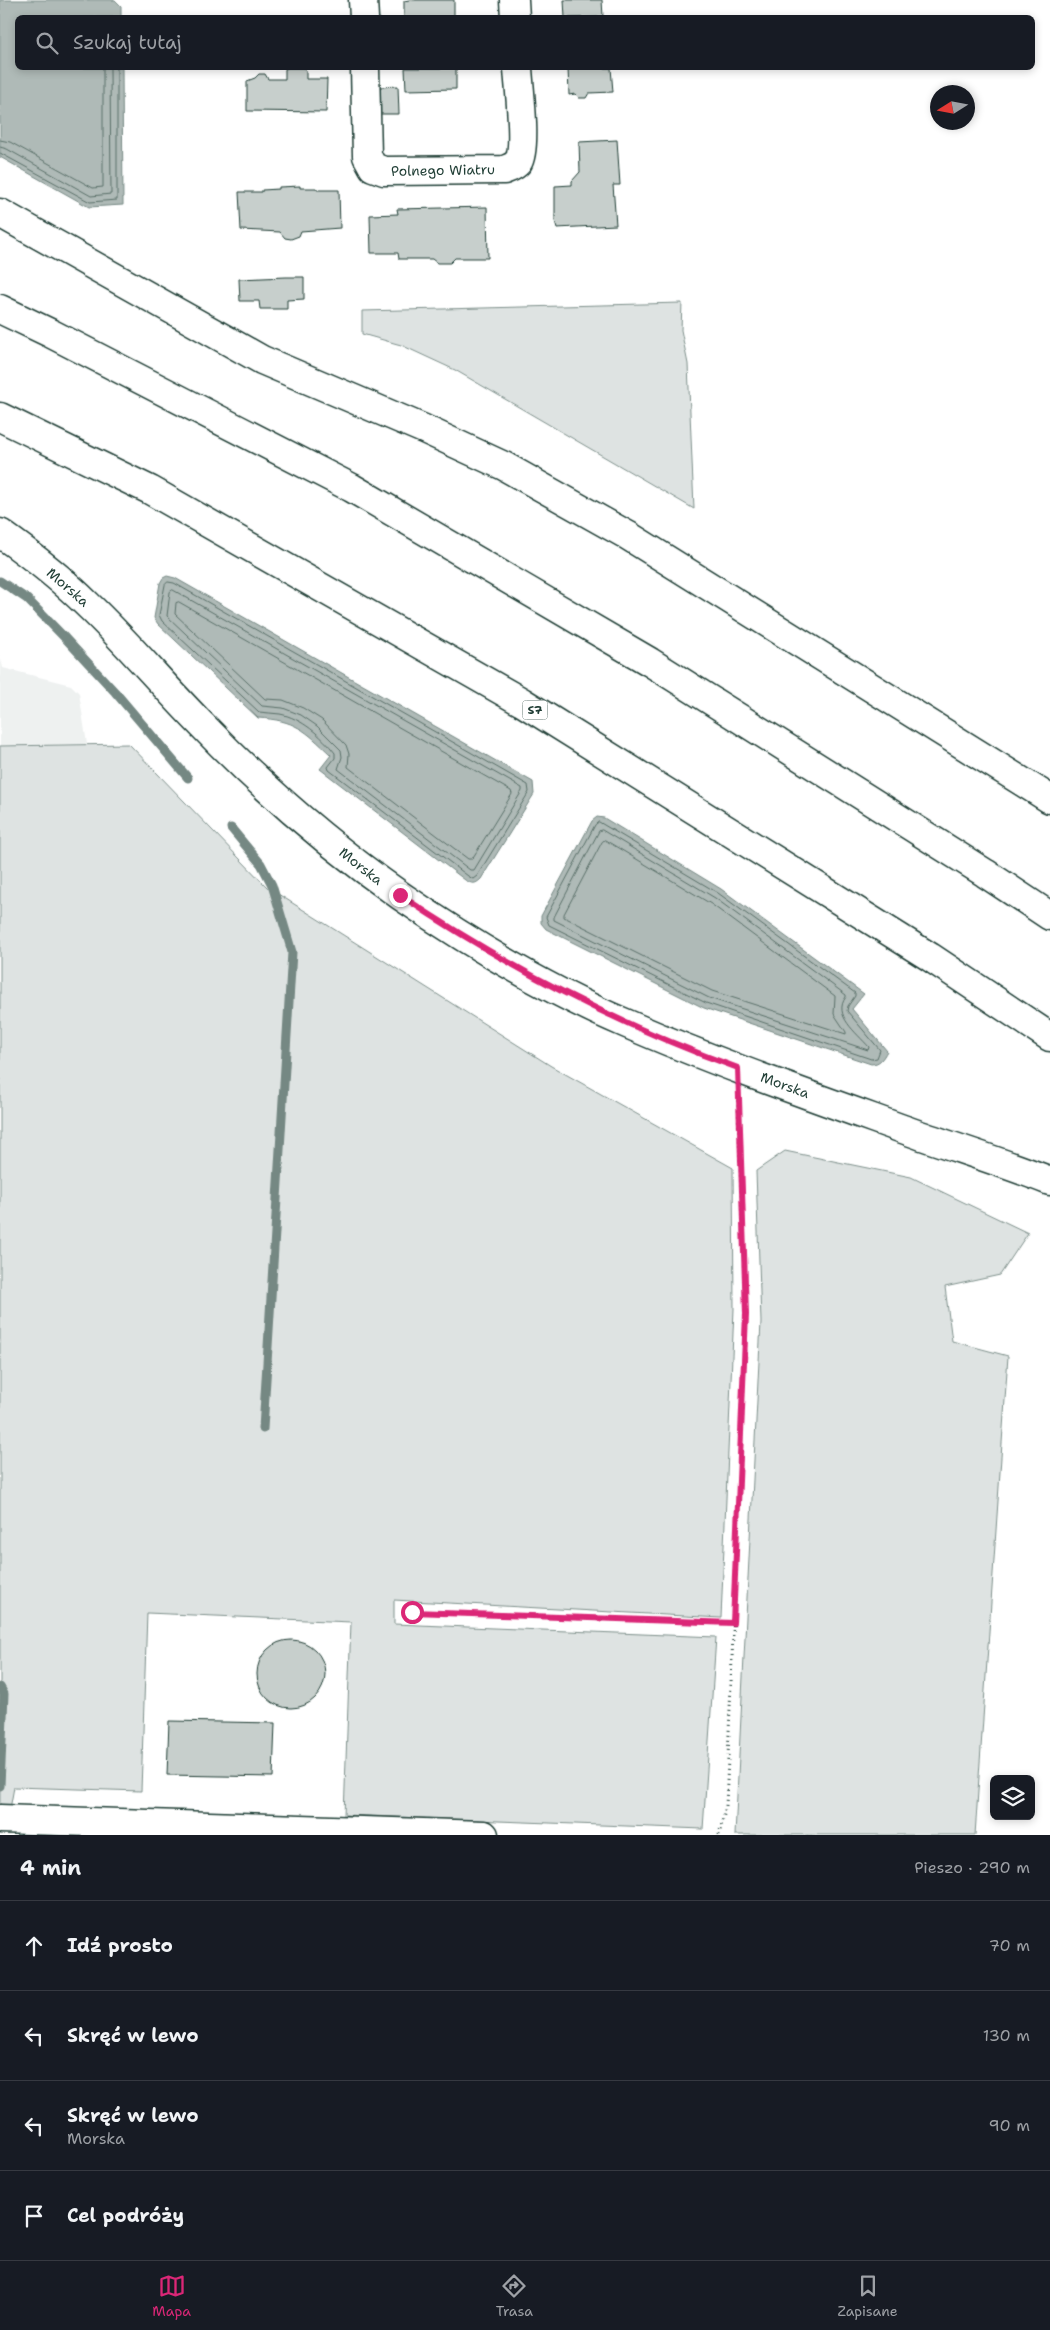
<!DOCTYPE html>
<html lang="pl">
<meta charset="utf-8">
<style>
:root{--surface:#171b24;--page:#242831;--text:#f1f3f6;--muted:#9ea1a6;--line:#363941;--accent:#db2777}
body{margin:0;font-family:"Shantell Sans",sans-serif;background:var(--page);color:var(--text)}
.controls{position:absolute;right:15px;bottom:15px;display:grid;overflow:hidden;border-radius:8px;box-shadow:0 2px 8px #0003}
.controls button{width:45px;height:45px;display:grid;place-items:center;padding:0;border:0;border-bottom:1px solid var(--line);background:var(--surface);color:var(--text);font:25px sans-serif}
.compass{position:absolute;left:930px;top:85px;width:45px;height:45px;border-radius:50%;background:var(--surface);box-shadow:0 2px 8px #0003;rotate:259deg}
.stop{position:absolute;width:15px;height:15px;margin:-11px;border:4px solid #db2777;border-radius:50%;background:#fff}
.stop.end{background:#db2777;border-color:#fff;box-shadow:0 1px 5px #0008}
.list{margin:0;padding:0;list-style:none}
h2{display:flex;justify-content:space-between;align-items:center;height:65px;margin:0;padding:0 20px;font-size:21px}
h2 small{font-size:16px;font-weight:400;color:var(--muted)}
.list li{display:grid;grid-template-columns:32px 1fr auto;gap:15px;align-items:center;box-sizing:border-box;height:90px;padding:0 20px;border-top:1px solid var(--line)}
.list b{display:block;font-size:19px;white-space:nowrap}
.list p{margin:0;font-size:16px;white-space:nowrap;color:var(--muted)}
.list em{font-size:16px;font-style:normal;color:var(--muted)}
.icon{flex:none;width:28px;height:28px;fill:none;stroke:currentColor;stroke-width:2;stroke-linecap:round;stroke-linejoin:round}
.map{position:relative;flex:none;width:1050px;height:1835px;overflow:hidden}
.search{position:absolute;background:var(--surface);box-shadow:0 2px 8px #0003;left:15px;right:15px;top:15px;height:55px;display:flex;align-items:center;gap:12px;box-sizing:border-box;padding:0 18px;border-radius:8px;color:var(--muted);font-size:19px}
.sheet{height:425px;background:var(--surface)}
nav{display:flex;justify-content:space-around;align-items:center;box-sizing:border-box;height:70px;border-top:1px solid var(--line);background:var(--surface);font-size:14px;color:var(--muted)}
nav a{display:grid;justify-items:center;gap:2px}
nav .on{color:var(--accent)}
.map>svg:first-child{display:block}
</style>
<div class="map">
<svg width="1050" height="1835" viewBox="0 0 1050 1835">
<rect width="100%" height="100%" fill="#fff"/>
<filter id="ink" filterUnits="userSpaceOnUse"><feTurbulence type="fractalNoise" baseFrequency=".02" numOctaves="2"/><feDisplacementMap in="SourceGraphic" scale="10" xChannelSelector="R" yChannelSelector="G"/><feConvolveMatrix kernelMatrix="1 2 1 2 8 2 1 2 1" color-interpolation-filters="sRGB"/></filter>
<g filter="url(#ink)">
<polygon fill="#eef1f0" points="0,655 3,668 71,685 79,693 87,744 0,746"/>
<g fill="#dee3e2" stroke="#7e908b">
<polygon points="682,303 681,330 688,364 694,509 455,370 401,345 362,334 362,311"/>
<polygon points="129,744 267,887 551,1066 733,1168 734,1309 721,1618 394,1600 394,1624 716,1637 703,1829 344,1815 351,1622 147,1613 141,1791 14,1787 10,1809 0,1808 0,746"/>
<polygon points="785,1151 911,1177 1028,1233 1000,1275 945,1287 952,1341 1008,1356 975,1835 735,1835 761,1322 756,1171"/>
</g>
<g fill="#afbab7" stroke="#758883">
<polygon points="0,0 115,0 121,6 121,17 18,18 18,68 122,68 123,205 89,207 0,157"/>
<path d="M 167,576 L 175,578 L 533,782 L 534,794 L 481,879 C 475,885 472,884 465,880 L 320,769 L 331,755 C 305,730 295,720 258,718 L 158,624 L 154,618 L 160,583 L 163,578 Z"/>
<path d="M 597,817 L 604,818 L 721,889 L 864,994 L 852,1009 L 887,1051 C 883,1058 880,1064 871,1064 L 704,1008 L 546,929 L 541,923 L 541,916 L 592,821 Z"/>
</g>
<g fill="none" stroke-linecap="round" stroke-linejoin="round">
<g stroke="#596f68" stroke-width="1">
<polyline points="0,140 10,142 93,188 103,187 103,68"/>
<polyline points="0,147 7,149 91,196 111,194 110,68"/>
<polyline points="0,153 90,202 117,200 117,68"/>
<path d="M 168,582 L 174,583 L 528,785 L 529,792 L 477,876 L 473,879 L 468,876 L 329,770 L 328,767 L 335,758 L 335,753 C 322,736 301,718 280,714 C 273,713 266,713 259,712 L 162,621 L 159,615 L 165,585 Z"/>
<polygon points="173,590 522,788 522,791 474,870 470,870 338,769 342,757 341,750 317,726 301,715 283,708 262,706 167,616 170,592"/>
<polygon points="179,602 511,791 512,794 472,859 468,859 348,767 349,754 346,745 322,720 303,708 283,700 265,699 175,614 176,603"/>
<polygon points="599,822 718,893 855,993 855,996 848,1006 847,1011 880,1050 877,1058 871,1059 706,1003 549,925 546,917 595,825"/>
<path d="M 602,830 L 715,898 L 846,995 L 846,997 C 832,1015 857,1033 869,1047 L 868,1050 L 709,998 L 554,920 L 554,917 L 599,831 Z"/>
<polygon points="605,840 711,904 835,996 834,1014 846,1032 846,1034 712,991 564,917 564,914 602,842"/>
</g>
<g stroke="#758883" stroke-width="9">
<polyline points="0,581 27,599 65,638 115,692 188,778"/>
<polyline points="231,828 261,864 272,885 292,952 263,1429"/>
<polyline points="0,1687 4,1694 0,1786"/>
</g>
</g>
<g fill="#c7cfcc" stroke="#1f3d34">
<polygon points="409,0 454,0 454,18 404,18 404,1"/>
<polygon points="564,0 602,0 603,17 565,18"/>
<polygon points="288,68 303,68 306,70 306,79 327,79 326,112 247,111 247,81 255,78 259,74 265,74 268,79 285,79 285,69"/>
<polygon points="405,68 456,68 456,89 406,90"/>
<polygon points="568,68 611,68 613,92 589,93 586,98 579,98 575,94 569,95"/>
<polygon points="398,86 399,114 380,114 380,87"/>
<polygon points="617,140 620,185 613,185 616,225 557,228 555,221 555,186 572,185 572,181 580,172 579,142"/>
<polygon points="300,186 300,188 316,188 317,190 339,190 340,228 301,231 299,236 291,239 285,238 280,232 241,230 239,192 262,192 262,190 279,189 279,187"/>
<polygon points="487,207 488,258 455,258 450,263 437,263 432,259 399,259 398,253 371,253 370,215 398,214 397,209"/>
<polygon points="286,277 304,277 304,299 287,300 287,309 260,309 259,301 240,301 239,279"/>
<circle cx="291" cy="1674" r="34"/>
<polygon points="169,1721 275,1723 273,1777 167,1775"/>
</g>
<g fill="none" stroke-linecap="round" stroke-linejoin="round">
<defs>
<g id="minor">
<polyline points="363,0 364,18"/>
<polyline points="514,0 515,18"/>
<path d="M 365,68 L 367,156 L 373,167 L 384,171 L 504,170 C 509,168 514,167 518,162 C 527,148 519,87 518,68"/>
<polyline points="0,213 262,360 424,429 504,466 627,535 1050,799"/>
<path d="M 0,533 C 31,555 61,578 88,605 C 129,644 165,688 205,728 C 264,789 331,847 401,896 C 471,944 547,990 625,1023 C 719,1064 817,1098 914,1133 C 959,1149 1005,1163 1050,1181"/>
<polyline points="0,1819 484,1835"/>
</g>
<g id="motorway">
<polyline points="0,309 50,333 352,488 650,662 985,873 1050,916"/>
<polyline points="0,417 150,490 522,702 930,957 1050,1037"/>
</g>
</defs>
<use href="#minor" stroke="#1f3d34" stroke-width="31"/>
<use href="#motorway" stroke="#1f3d34" stroke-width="31"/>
<g stroke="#1f3d34" stroke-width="3" stroke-dasharray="1 4" stroke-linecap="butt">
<polyline points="412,1612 733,1623"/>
<polyline points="719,1835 726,1806 746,1314 738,1100"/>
</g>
<use href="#minor" stroke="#fff" stroke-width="28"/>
<use href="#motorway" stroke="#fff" stroke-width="28"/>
</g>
</g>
<g fill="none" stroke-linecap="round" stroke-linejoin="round" filter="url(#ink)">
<path stroke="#db2777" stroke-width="6" d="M 400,895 C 508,967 615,1024 738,1068 L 746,1314 L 733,1623 L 412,1612"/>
</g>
<g text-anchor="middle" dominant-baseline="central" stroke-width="4.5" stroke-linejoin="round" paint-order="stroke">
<rect fill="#fff" stroke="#627771" stroke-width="1" x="522.5" y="700.5" width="25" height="19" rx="4"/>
<g font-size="12" font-weight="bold" fill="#1f3d34">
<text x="535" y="710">S7</text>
</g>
<g font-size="14" fill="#1f3d34" stroke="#fff">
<text transform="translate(443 170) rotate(-1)">Polnego Wiatru</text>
<text transform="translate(68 587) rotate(41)">Morska</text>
<text transform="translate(361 866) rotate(38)">Morska</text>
<text transform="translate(785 1085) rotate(20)">Morska</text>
</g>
</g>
</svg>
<div class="controls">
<button><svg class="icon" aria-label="layers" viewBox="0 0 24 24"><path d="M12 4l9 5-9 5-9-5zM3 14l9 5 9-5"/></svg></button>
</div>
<svg class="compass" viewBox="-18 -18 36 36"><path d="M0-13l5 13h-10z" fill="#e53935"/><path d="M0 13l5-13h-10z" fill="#9ea1a6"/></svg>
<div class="stop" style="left:412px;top:1612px"></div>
<div class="stop end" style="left:400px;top:895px"></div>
<div class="search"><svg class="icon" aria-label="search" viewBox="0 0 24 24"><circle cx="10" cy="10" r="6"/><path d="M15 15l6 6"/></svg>Szukaj tutaj</div>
</div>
<section class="sheet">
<h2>4 min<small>Pieszo · 290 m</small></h2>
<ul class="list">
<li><svg class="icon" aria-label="ahead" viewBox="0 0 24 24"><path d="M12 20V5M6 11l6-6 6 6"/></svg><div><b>Idź prosto</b></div><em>70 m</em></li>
<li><svg class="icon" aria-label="left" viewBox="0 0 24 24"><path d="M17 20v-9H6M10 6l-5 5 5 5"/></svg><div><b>Skręć w lewo</b></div><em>130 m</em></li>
<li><svg class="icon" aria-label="left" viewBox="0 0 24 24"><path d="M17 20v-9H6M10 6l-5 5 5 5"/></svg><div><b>Skręć w lewo</b><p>Morska</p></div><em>90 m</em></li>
<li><svg class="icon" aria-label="arrive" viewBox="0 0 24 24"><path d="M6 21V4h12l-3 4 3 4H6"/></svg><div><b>Cel podróży</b></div></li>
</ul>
</section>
<nav>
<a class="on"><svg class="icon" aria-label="map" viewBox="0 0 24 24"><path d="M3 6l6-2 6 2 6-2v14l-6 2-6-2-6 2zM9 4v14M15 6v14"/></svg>Mapa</a>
<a><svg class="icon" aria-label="directions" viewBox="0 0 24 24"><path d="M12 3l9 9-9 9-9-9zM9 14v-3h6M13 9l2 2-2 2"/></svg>Trasa</a>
<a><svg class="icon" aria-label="saved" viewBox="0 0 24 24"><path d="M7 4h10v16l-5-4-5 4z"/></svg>Zapisane</a>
</nav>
